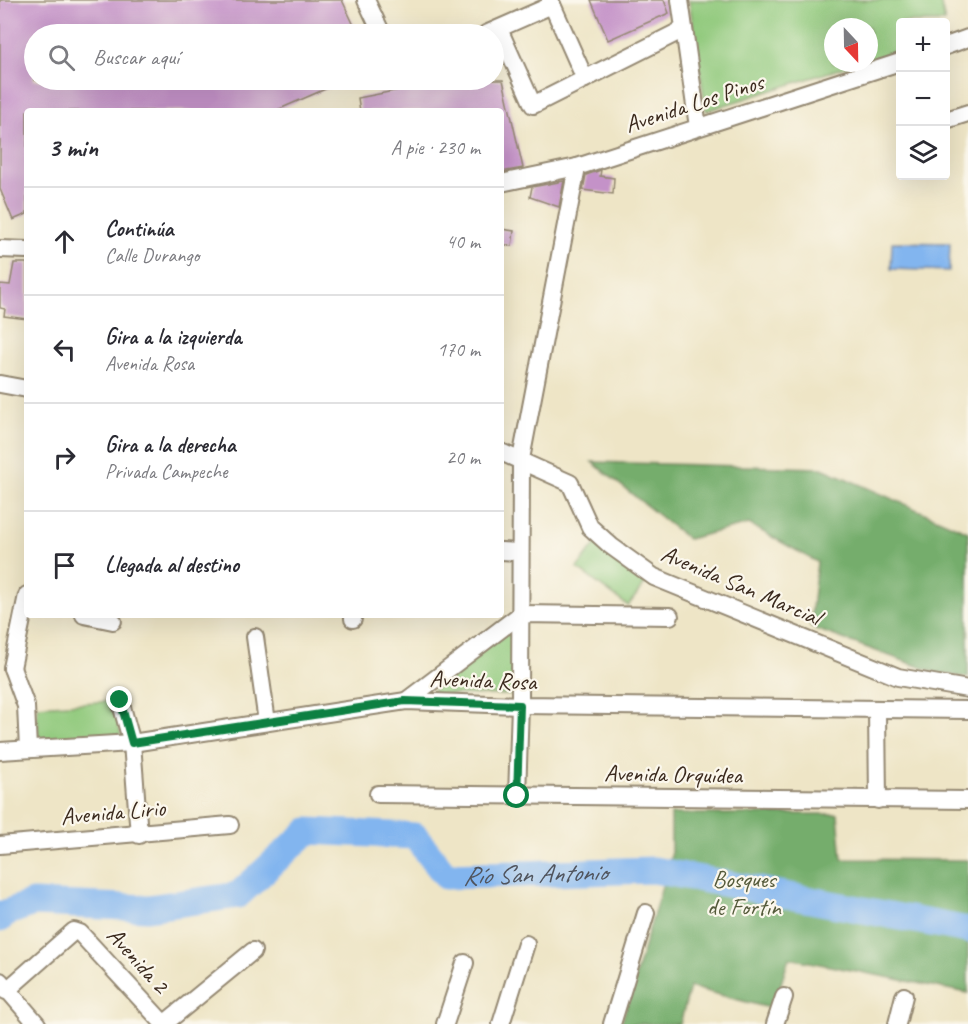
<!DOCTYPE html>
<html lang="es">
<meta charset="utf-8">
<style>
:root{--surface:#fff;--page:#f7f7f7;--text:#2b2b33;--muted:#7c7c81;--line:#e1e1e2}
body{margin:0;font-family:Caveat,sans-serif;background:var(--page);color:var(--text)}
.controls{position:absolute;right:18px;top:18px;display:grid;overflow:hidden;border-radius:6px;box-shadow:0 6px 24px #0002}
.controls button{width:54px;height:54px;display:grid;place-items:center;padding:0;border:0;border-bottom:2px solid var(--line);background:var(--surface);color:var(--text);font:30px sans-serif}
.compass{position:absolute;left:824px;top:18px;width:54px;height:54px;border-radius:50%;background:var(--surface);box-shadow:0 6px 24px #0002;rotate:158deg}
.stop{position:absolute;width:18px;height:18px;margin:-14px;border:4px solid #0b8043;border-radius:50%;background:#fff}
.stop.end{background:#0b8043;border-color:#fff;box-shadow:0 2px 6px #0008}
.list{margin:0;padding:0;list-style:none}
h2{display:flex;justify-content:space-between;align-items:center;height:78px;margin:0;padding:0 24px;font-size:26px}
h2 small{font-size:20px;font-weight:400;color:var(--muted)}
.list li{display:grid;grid-template-columns:39px 1fr auto;gap:18px;align-items:center;box-sizing:border-box;height:108px;padding:0 24px;border-top:2px solid var(--line)}
.list b{display:block;font-size:22px;white-space:nowrap}
.list p{margin:0;font-size:20px;white-space:nowrap;color:var(--muted)}
.list em{font-size:20px;font-style:normal;color:var(--muted)}
.icon{flex:none;width:33px;height:33px;fill:none;stroke:currentColor;stroke-width:2;stroke-linecap:round;stroke-linejoin:round}
.map{position:relative;flex:none;width:968px;height:1024px;overflow:hidden}
.search{position:absolute;background:var(--surface);box-shadow:0 6px 24px #0002;left:24px;top:24px;width:480px;height:66px;display:flex;align-items:center;gap:15px;box-sizing:border-box;padding:0 21px;border-radius:33px;color:var(--muted);font-size:22px}
.panel{position:absolute;background:var(--surface);box-shadow:0 6px 24px #0002;left:24px;top:108px;width:480px;height:510px;border-radius:6px}
.map>svg:first-child{display:block}
</style>
<div class="map">
<svg width="968" height="1024" viewBox="0 0 968 1024">
<rect width="100%" height="100%" fill="#fbf7ec"/>
<filter id="ink" filterUnits="userSpaceOnUse"><feTurbulence type="fractalNoise" baseFrequency=".0167" numOctaves="2"/><feDisplacementMap in="SourceGraphic" scale="12" xChannelSelector="R" yChannelSelector="G"/><feConvolveMatrix kernelMatrix="1 2 1 2 8 2 1 2 1" color-interpolation-filters="sRGB"/></filter>
<filter id="wash" filterUnits="userSpaceOnUse"><feTurbulence type="fractalNoise" baseFrequency=".008" numOctaves="4" result="noise"/><feDisplacementMap in="SourceGraphic" scale="24" xChannelSelector="R" yChannelSelector="G"/><feGaussianBlur stdDeviation="1.35" result="paint"/><feColorMatrix in="noise" values="0 0 0 0 0 0 0 0 0 0 0 0 0 0 0 0 0 1.4 0 .05"/><feComposite in="paint" operator="in"/></filter>
<g filter="url(#wash)">
<rect width="100%" height="100%" fill="#eee5c6"/>
<g fill="#90c97c" stroke="#667a4d" stroke-width="1.5">
<polygon points="689,0 940,0 945,22 900,22 900,50 869,60 869,27 833,27 833,63 858,63 706,111"/>
<polygon points="597,542 647,581 628,606 577,568"/>
<polygon points="505,630 513,635 512,695 429,694"/>
<polygon points="113,701 121,735 38,740 37,706"/>
</g>
<g fill="#74ad6c" stroke="#586c45" stroke-width="1.5">
<polygon points="592,462 822,468 968,532 968,678 934,672 810,627 817,562 749,524 688,539"/>
<polygon points="671,814 838,814 842,859 968,860 968,993 789,958 773,1009 690,987 680,1024 621,1024 671,856"/>
</g>
<polygon fill="#82b5ef" stroke="#5e7086" stroke-width="1.5" points="892,242 950,243 949,271 891,269"/>
<g fill="none" stroke-linecap="round" stroke-linejoin="round">
<path stroke="#82b5ef" stroke-width="27" id="s1" d="M 0,919 L 3,914 L 33,903 L 148,908 L 238,895 L 308,831 L 415,836 L 446,876 L 654,870 L 968,930"/>
</g>
<g id="blocks">
<g fill="#c492c8">
<polygon points="0,0 342,0 358,34 34,34 34,80 346,80 275,111 27,111 27,214 13,220 0,189"/>
<polygon points="591,0 664,0 669,13 608,40"/>
<polygon points="450,80 503,80 523,168 501,172 501,111 360,111 358,98"/>
<polygon points="601,170 600,176 614,178 613,194 583,190 586,175"/>
<polygon points="564,181 559,207 530,197 532,187"/>
<polygon points="501,229 514,231 512,246 501,244"/>
<polygon points="14,263 27,263 27,319 4,316 5,309 0,308 0,284 10,285"/>
</g>
</g>
</g>
<g filter="url(#ink)">
<use href="#blocks" fill-opacity="0" stroke="#948872" stroke-width="1.5"/>
<g fill="none" stroke-linecap="round" stroke-linejoin="round">
<defs>
<g id="minor">
<polyline points="366,0 382,34"/>
<polyline points="550,0 585,79"/>
<polyline points="680,0 698,127"/>
<polyline points="499,29 533,105 684,29"/>
<polyline points="486,34 552,5"/>
<polyline points="946,46 968,38"/>
<polyline points="946,120 968,113"/>
<polyline points="501,183 577,167 900,62"/>
<polyline points="0,249 27,250"/>
<polyline points="0,384 27,389"/>
<polyline points="501,452 570,483 590,527 611,546 654,577 898,677 968,689"/>
<polyline points="501,551 519,552"/>
<polyline points="84,615 113,621"/>
<polyline points="353,615 353,619"/>
<polyline points="255,637 267,722"/>
<polyline points="12,668 26,706 28,749"/>
<polyline points="12,668 27,595"/>
<polyline points="120,700 132,743 139,835"/>
<polyline points="406,701 521,614 670,616"/>
<polyline points="877,710 878,800"/>
<polyline points="0,751 132,743 406,701 520,705 968,710"/>
<polyline points="378,794 968,800"/>
<polyline points="517,796 520,705 521,459 577,167"/>
<polyline points="0,845 230,825"/>
<polyline points="0,981 37,1024"/>
<polyline points="6,991 74,931 80,933 164,1024 253,951"/>
<polyline points="445,1024 465,963"/>
<polyline points="501,1024 526,944"/>
<polyline points="612,1024 646,913"/>
<polyline points="775,1024 784,997"/>
<polyline points="897,1024 904,996"/>
</g>
</defs>
<use href="#minor" stroke="#948872" stroke-width="20"/>
<use href="#minor" stroke="#fff" stroke-width="16"/>
</g>
</g>
<g fill="none" stroke-linecap="round" stroke-linejoin="round" filter="url(#ink)">
<polyline stroke="#0b8043" stroke-width="8" points="120,700 132,743 405,701 520,705 517,796"/>
</g>
<g text-anchor="middle" dominant-baseline="central" stroke-width="4.5" stroke-linejoin="round" paint-order="stroke">
<g font-size="24" fill="#3b2a1e" stroke="#fbf7ec">
<text transform="translate(694 103) rotate(-18)">Avenida Los Pinos</text>
<text transform="translate(741 585) rotate(23)">Avenida San Marcial</text>
<text transform="translate(483 680) rotate(2)">Avenida Rosa</text>
<text transform="translate(673 774) rotate(1)">Avenida Orquídea</text>
<text transform="translate(113 812) rotate(-5)">Avenida Lirio</text>
<text transform="translate(138 960) rotate(48)">Avenida 2</text>
</g>
<g font-size="24" fill="#545a3a" stroke="#fbf7ec">
<text x="744" y="879">Bosques<tspan x="744" dy="28">de Fortín</tspan></text>
</g>
<g font-size="26" font-style="italic" fill="#50545d" stroke="#fbf7ec">
<text stroke="none"><textPath href="#s1" startOffset="585">Río San Antonio</textPath></text>
</g>
</g>
</svg>
<div class="controls">
<button>+</button>
<button>−</button>
<button><svg class="icon" aria-label="layers" viewBox="0 0 24 24"><path d="M12 4l9 5-9 5-9-5zM3 14l9 5 9-5"/></svg></button>
</div>
<svg class="compass" viewBox="-18 -18 36 36"><path d="M0-13l5 13h-10z" fill="#e53935"/><path d="M0 13l5-13h-10z" fill="#7c7c81"/></svg>
<div class="stop" style="left:517px;top:796px"></div>
<div class="stop end" style="left:120px;top:700px"></div>
<div class="search"><svg class="icon" aria-label="search" viewBox="0 0 24 24"><circle cx="10" cy="10" r="6"/><path d="M15 15l6 6"/></svg>Buscar aquí</div>
<section class="panel">
<h2>3 min<small>A pie · 230 m</small></h2>
<ul class="list">
<li><svg class="icon" aria-label="ahead" viewBox="0 0 24 24"><path d="M12 20V5M6 11l6-6 6 6"/></svg><div><b>Continúa</b><p>Calle Durango</p></div><em>40 m</em></li>
<li><svg class="icon" aria-label="left" viewBox="0 0 24 24"><path d="M17 20v-9H6M10 6l-5 5 5 5"/></svg><div><b>Gira a la izquierda</b><p>Avenida Rosa</p></div><em>170 m</em></li>
<li><svg class="icon" aria-label="right" viewBox="0 0 24 24"><path d="M7 20v-9h11M14 6l5 5-5 5"/></svg><div><b>Gira a la derecha</b><p>Privada Campeche</p></div><em>20 m</em></li>
<li><svg class="icon" aria-label="arrive" viewBox="0 0 24 24"><path d="M6 21V4h12l-3 4 3 4H6"/></svg><div><b>Llegada al destino</b></div></li>
</ul>
</section>
</div>
